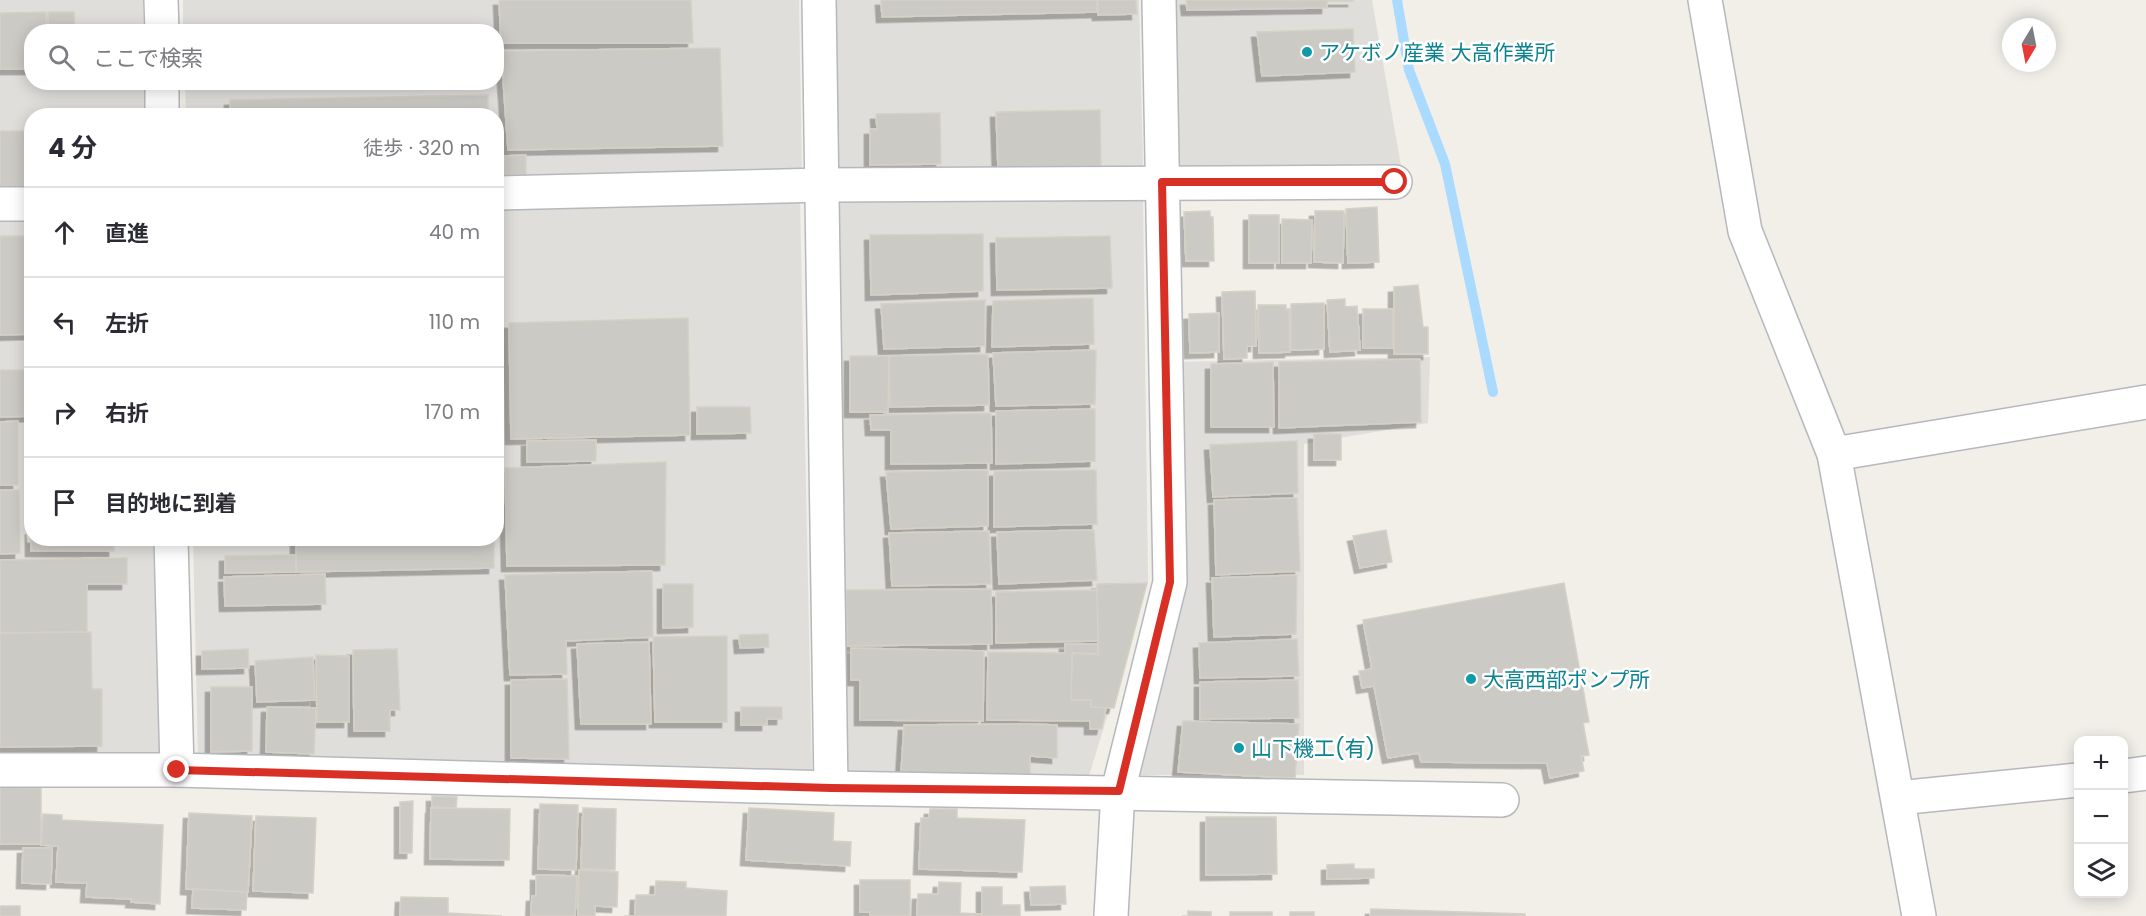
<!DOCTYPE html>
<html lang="ja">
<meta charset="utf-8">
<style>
:root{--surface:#fff;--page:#f7f7f7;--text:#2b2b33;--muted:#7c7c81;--line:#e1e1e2}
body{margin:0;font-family:Poppins,"Noto Sans JP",sans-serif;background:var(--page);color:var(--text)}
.controls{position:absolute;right:18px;bottom:18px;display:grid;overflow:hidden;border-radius:12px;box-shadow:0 3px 15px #0003}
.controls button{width:54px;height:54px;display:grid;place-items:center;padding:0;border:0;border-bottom:2px solid var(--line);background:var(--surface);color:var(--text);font:30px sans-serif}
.compass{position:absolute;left:2002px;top:18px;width:54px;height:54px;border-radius:50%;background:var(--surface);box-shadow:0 3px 15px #0003;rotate:190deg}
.stop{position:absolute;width:18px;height:18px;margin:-14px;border:4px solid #d93025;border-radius:50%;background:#fff}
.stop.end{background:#d93025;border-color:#fff;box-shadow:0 2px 6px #0008}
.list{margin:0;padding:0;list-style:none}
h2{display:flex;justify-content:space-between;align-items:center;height:78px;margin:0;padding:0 24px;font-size:26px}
h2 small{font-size:20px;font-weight:400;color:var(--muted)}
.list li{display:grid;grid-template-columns:39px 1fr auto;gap:18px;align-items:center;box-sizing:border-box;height:90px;padding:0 24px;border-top:2px solid var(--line)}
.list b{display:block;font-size:22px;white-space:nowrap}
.list em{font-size:20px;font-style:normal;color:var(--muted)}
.icon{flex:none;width:33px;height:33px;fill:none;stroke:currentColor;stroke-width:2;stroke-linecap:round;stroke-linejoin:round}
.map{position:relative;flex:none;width:2146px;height:916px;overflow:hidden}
.search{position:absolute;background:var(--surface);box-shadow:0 3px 15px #0003;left:24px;top:24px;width:480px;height:66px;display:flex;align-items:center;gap:15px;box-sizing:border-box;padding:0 21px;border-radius:24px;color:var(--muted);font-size:22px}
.panel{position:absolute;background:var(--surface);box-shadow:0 3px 15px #0003;left:24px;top:108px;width:480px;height:438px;border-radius:24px}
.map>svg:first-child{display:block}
</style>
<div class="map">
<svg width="2146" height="916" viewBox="0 0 2146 916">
<defs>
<filter id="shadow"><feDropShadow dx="-5.5" dy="5.5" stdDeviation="0" flood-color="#0004"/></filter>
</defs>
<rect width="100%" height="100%" fill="#f1efe8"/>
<g fill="#e0deda">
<polygon points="0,0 143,0 144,31 32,32 32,82 145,83 146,115 32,116 31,189 0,189"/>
<polygon points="183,0 799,0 802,172 497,179 496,116 186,115 185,83 496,82 496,32 183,31"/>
<polygon points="831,0 1139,0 1143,166 833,172"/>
<polygon points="1174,0 1372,0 1401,166 1175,169"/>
<polygon points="1143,199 1148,582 1089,776 846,774 837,202"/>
<polygon points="800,202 812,773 198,757 193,539 496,538 497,209"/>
<polygon points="0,221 31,221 32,538 153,539 159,752 0,753"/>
<polygon points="1430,357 1428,423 1304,444 1304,775 1131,775 1177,583 1170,362"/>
</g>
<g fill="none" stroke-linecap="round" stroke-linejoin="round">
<polyline stroke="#aadaff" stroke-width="10" points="1397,0 1409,70 1445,164 1493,392"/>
</g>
<g fill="#cccac5" stroke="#d6d1c6" stroke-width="1.5" filter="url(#shadow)">
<polygon points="499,0 691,0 693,43 501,43"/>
<polygon points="881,0 1097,0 1097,12 882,17"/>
<polygon points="1098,0 1136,0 1137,14 1098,15"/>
<polygon points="1186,0 1353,0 1353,1 1327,1 1327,8 1187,10"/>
<polygon points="46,12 47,32 32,32 32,69 0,69 0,13"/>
<polygon points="48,12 74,12 75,31 48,32"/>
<polygon points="1353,29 1355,72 1262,76 1257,32"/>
<polygon points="720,48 723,146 508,150 501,51"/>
<polygon points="488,95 488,116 230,116 230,100"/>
<polygon points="1100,110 1101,166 998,168 996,112"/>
<polygon points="940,113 941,164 870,165 870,129 877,129 876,114"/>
<polygon points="0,131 32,131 32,186 0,187"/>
<polygon points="526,155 526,175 505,175 505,156"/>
<polygon points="1377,207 1379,262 1348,263 1346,209"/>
<polygon points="1210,211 1210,217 1213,217 1214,261 1186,261 1184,212"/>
<polygon points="1315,211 1344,211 1343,263 1314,262"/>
<rect x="1249" y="215" width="30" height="48"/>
<polygon points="1282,219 1312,220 1311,263 1282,263"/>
<polygon points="983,234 983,291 871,295 870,235"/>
<polygon points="0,236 32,236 32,334 0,335"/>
<polygon points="1110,236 1112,288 997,290 996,238"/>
<polygon points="1418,285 1423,327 1428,327 1428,354 1394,354 1394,287"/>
<polygon points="1255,291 1256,346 1247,346 1247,358 1224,359 1222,292"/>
<polygon points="1093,298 1094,344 992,347 993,301"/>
<polygon points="1345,299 1345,307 1357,306 1360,350 1330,352 1327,300"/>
<polygon points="985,300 985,346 884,349 881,304"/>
<polygon points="1324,303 1324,349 1291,350 1291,304"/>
<polygon points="1258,305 1286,305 1286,310 1289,310 1290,352 1259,353"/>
<rect x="1363" y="309" width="30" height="39"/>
<polygon points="1219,313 1219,352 1190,353 1189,314"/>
<polygon points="688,318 690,435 511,439 509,323"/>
<polygon points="1096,350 1095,404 996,406 993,353"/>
<polygon points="988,354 989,405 890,407 889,356"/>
<polygon points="850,356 889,356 888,412 850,412"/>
<polygon points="1420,359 1421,422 1279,428 1279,362"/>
<polygon points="1273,362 1274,427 1211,427 1211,364"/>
<polygon points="0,370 32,370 32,416 0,417"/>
<polygon points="697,407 750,407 751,433 697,434"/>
<polygon points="1095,409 1095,461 996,464 996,411"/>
<polygon points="991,413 992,463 891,464 891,430 871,430 870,415"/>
<polygon points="18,421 18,485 0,485 0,422"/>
<rect x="1314" y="434" width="27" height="26"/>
<polygon points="596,440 596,461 527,462 527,441"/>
<polygon points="1297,441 1298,493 1213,497 1210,445"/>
<polygon points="666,462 665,565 507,566 505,468"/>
<polygon points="988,470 988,526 891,529 886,472"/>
<polygon points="1096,470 1097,524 994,527 994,471"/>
<polygon points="0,490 19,490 20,553 0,554"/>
<polygon points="1297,498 1300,571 1216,575 1214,500"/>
<polygon points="31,529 32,538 114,538 114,551 31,551"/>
<polygon points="1094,530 1097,580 999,584 997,532"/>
<polygon points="1386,530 1392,562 1360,568 1353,536"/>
<polygon points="989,531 991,584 892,586 889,533"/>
<polygon points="296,538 494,538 494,568 296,572"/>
<polygon points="296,555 296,572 225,573 225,556"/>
<polygon points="127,558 127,584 87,584 87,632 0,633 0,560"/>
<polygon points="652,571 653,637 566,641 567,674 510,675 505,575"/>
<polygon points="325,574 326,604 225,606 224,577"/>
<polygon points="1297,575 1296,634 1214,637 1212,578"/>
<polygon points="1147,583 1114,708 1091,707 1091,700 1071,700 1072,653 1098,654 1097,584"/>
<polygon points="1564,583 1589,722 1583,723 1589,755 1581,756 1584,771 1550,778 1547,763 1421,762 1419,753 1388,758 1374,686 1362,688 1359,671 1372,669 1363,620"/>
<polygon points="663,584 693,584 693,627 663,628"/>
<polygon points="991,589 992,644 847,646 846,590"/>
<polygon points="1097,590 1098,641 996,643 996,592"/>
<polygon points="91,632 92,689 102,689 102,746 0,747 0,633"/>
<polygon points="768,634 769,647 740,648 739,635"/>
<polygon points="727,636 727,722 655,722 653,637"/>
<polygon points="1297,639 1299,676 1200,678 1199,643"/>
<polygon points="649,642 651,724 581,724 577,644"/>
<polygon points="1065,644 1098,644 1098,654 1072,653 1071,700 1091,700 1091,707 1106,708 1102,729 1090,729 1090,721 987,720 988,652 1065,653"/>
<polygon points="851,648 984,651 983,721 860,720 860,680 851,680"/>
<polygon points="248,649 249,668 202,669 202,651"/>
<polygon points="397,649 400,710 390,710 390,731 354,731 353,650"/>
<polygon points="316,655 349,656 349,722 317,722"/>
<polygon points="313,657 315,700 257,702 255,661"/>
<polygon points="567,679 569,759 511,758 511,680"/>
<polygon points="1298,680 1299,718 1200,719 1200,682"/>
<polygon points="211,687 252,687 252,751 211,752"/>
<polygon points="267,707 316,708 314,754 266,752"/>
<polygon points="741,707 782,707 782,719 767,719 767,725 741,725"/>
<polygon points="1183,721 1299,724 1295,778 1178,772"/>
<polygon points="1026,724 1057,725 1057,758 1030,756 1030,774 901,773 904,725"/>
<polygon points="0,787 41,788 41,844 0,844"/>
<polygon points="432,796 457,797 456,808 432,807"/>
<polygon points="413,801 412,853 400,853 400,802"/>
<polygon points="540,804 578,805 576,870 538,869"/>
<polygon points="431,808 510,809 509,860 430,859"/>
<polygon points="583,808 616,809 615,870 581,869"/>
<polygon points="749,808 834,813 833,841 851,842 850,866 746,860"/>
<polygon points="930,809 957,809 957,818 1025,820 1022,872 919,869 921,818 929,818"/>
<polygon points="189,813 252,816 248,892 186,889"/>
<polygon points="43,814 62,815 62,820 163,825 160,904 131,902 132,899 86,897 87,883 56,882 58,846 41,845"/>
<polygon points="256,816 316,818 313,893 253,891"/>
<polygon points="1206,817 1276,817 1277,874 1206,875"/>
<polygon points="23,848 52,848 51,884 22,883"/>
<polygon points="1354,864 1354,869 1374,869 1374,878 1327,879 1327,865"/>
<polygon points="579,870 618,872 617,907 595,906 595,916 578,916"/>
<polygon points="536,875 577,876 575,916 531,916 532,896 536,896"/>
<polygon points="860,880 910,880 910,916 870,916 870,912 860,912"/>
<polygon points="656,881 686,882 686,888 727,891 726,916 624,916 635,916 636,895 655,895"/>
<polygon points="939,882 961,883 960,913 982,914 982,916 917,916 918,894 938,894"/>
<polygon points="1065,886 1066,904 1031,905 1030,887"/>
<polygon points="982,887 1002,887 1002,905 1020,905 1020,916 982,916"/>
<polygon points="193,889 247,892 246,910 192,908"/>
<polygon points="401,897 448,898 448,913 502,916 400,916"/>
<rect x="0" y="906" width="20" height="10"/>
<polygon points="1371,909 1525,914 1525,916 1370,916"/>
<polygon points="1188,911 1211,912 1211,916 1188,916"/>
<rect x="1230" y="912" width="42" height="4"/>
<rect x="1290" y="912" width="24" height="4"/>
</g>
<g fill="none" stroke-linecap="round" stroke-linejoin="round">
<defs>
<g id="minor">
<polyline points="161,0 162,32"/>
<polyline points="819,0 831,788"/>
<polyline points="1705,0 1745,231 1834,454 1919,916"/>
<polyline points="162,82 162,116"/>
<polyline points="496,193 823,185 1395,182"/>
<polyline points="0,204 32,204"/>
<polyline points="1834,454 2146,402"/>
<polyline points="171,538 177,770"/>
<polyline points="0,770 177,770 831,788 1502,800"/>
<polyline points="2124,776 2146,773"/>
<polyline points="1898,798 2078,780"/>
<polyline points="1111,916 1118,791 1170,582 1159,0"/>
</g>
</defs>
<use href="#minor" stroke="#b5b8bc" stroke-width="36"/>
<use href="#minor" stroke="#fff" stroke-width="33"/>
</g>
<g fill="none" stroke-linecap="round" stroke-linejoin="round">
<polyline stroke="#d93025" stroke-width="8" points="177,770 831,788 1119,791 1170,582 1162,182 1395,182"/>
</g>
<g fill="#0f9aa8" stroke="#fff" stroke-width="2">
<circle cx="1307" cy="52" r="6"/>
<circle cx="1471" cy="679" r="6"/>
<circle cx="1239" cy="748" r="6"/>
</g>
<g text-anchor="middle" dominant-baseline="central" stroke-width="5" stroke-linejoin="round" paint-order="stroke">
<g font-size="21" fill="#0d838f" stroke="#fff" text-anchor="start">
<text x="1319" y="52">アケボノ産業 大高作業所</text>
<text x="1483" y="679">大高西部ポンプ所</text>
<text x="1251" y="748">山下機工(有)</text>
</g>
</g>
</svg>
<div class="controls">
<button>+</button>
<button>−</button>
<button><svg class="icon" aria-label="layers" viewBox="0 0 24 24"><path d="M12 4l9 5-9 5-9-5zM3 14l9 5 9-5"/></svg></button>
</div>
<svg class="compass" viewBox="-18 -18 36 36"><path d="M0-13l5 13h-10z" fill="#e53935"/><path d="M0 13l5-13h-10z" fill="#7c7c81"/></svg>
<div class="stop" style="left:1395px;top:182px"></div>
<div class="stop end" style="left:177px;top:770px"></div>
<div class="search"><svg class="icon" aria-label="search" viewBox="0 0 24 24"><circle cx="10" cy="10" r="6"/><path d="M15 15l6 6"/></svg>ここで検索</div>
<section class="panel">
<h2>4 分<small>徒歩 · 320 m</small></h2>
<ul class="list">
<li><svg class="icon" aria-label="ahead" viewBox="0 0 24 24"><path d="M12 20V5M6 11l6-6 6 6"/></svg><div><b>直進</b></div><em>40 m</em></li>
<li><svg class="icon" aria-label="left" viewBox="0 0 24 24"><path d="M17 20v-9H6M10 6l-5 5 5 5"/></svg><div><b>左折</b></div><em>110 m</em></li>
<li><svg class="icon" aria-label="right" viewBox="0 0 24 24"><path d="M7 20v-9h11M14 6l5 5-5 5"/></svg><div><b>右折</b></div><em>170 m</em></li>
<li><svg class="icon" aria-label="arrive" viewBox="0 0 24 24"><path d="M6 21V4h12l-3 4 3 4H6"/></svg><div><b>目的地に到着</b></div></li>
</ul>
</section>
</div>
